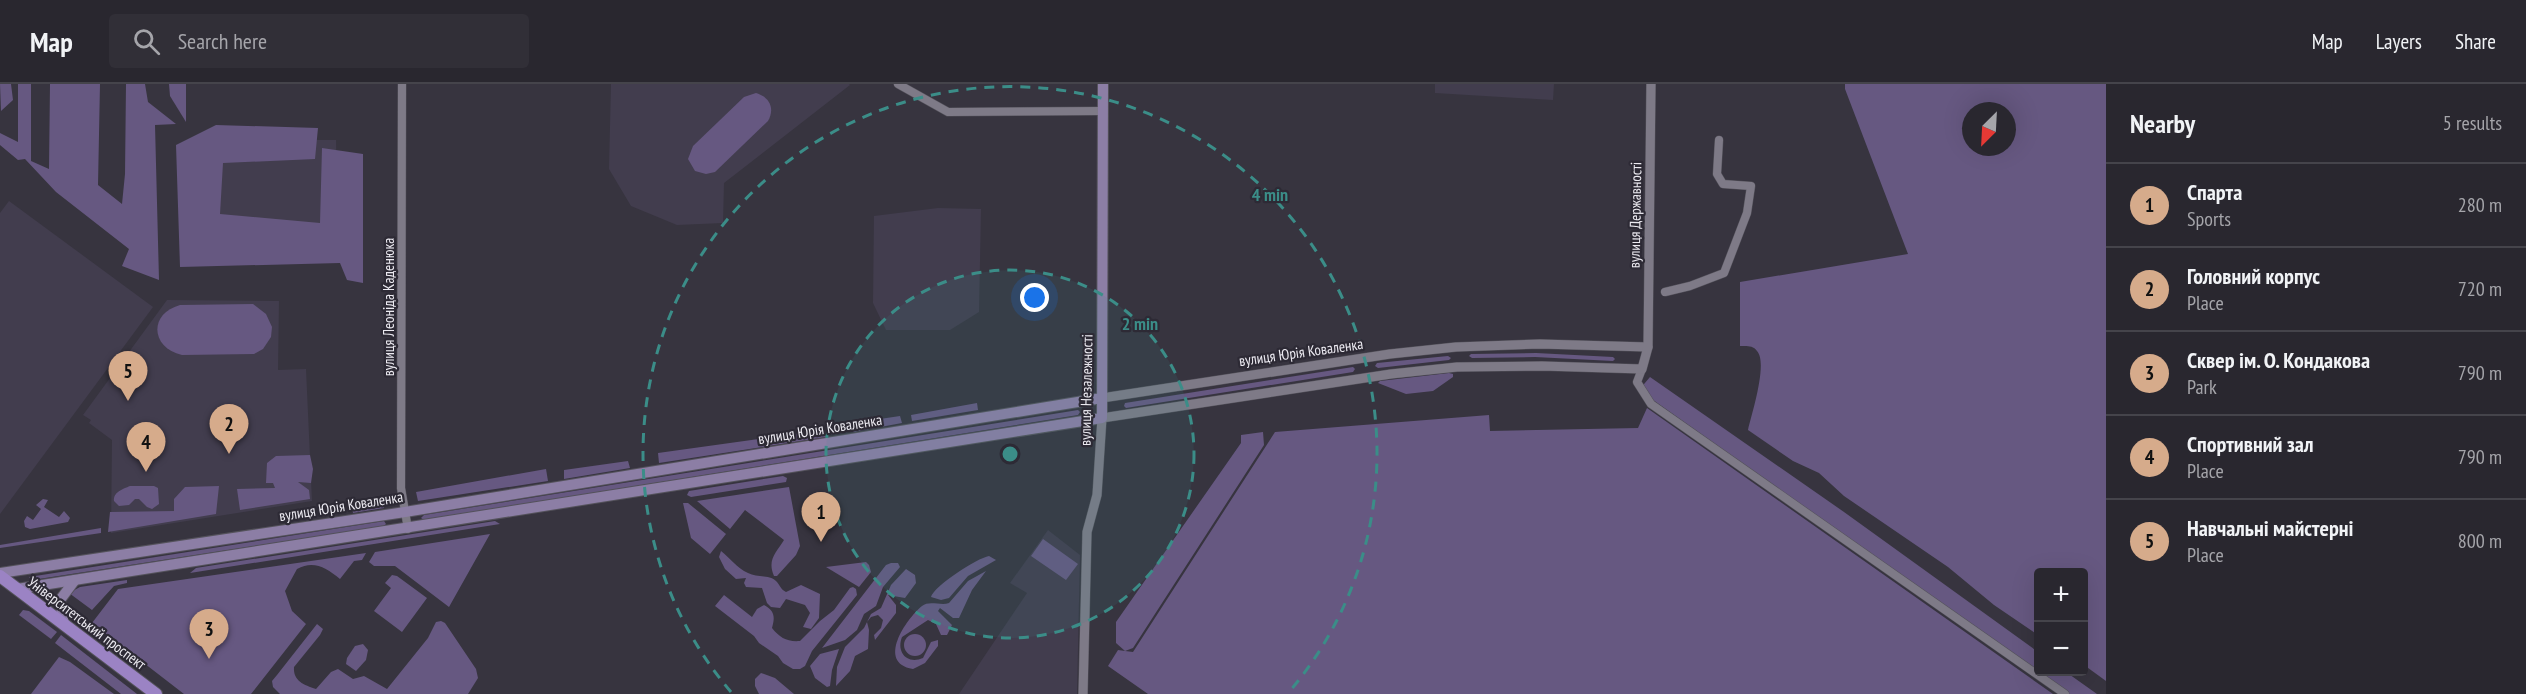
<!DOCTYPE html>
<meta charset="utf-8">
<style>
:root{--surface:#29272f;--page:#312f37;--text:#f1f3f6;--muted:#a5a5aa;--line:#45444b;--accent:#d6ab8b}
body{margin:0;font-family:"PT Sans Narrow",sans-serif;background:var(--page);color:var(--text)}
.controls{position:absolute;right:18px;bottom:18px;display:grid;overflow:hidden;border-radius:6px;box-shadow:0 6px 24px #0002}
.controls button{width:54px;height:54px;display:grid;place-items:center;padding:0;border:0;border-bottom:2px solid var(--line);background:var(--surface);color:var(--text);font:30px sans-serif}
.compass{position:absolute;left:1962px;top:18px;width:54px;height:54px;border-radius:50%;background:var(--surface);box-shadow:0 6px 24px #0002;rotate:204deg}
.you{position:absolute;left:1035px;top:214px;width:21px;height:21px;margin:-15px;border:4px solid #fff;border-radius:50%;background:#1a73e8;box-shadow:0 0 0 9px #1a73e833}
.badge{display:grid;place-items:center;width:39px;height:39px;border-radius:50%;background:var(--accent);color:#111;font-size:20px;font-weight:700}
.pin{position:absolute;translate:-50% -50px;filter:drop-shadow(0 2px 3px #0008)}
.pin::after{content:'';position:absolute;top:32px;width:21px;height:18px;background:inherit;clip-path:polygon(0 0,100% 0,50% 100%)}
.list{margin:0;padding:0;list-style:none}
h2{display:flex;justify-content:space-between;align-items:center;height:78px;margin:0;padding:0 24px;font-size:26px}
h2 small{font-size:20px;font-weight:400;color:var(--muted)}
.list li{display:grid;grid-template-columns:39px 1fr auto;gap:18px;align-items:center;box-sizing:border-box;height:84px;padding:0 24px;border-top:2px solid var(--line)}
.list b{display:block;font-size:22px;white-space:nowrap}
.list p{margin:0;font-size:20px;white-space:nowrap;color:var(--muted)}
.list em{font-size:20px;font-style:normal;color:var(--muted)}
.icon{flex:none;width:33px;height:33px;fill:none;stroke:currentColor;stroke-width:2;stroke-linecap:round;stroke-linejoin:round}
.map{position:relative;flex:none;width:2106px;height:610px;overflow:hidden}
header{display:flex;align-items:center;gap:36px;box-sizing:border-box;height:84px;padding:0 30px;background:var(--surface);border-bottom:2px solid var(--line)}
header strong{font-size:28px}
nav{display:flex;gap:33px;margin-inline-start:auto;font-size:21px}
.search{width:420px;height:54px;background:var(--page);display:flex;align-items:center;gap:15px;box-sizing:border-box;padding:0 21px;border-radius:6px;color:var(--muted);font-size:22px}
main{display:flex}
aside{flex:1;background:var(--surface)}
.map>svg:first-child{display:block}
</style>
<header>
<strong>Map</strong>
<div class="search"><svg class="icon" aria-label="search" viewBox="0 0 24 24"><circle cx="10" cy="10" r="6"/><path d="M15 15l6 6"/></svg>Search here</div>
<nav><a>Map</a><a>Layers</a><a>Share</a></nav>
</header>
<main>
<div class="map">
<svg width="2106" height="610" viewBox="0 0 2106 610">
<rect width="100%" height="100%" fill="#37343f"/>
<g fill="#423d4e">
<polygon points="611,0 849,0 850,1 724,99 723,139 677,141 631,122 609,85"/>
<polygon points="1435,0 1554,0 1553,16 1435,9"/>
<polygon points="196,56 336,56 338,158 196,155"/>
<polygon points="9,117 153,223 0,430 0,129"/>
<polygon points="938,124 981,125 979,228 950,246 886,246 873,219 874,132"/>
<polygon points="167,216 279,217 278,286 306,285 312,417 111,449 112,356 89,339 91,336 83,331"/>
<polygon points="1048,446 1080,471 1077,610 959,610 1027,509 1010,499"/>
</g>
<g fill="#665881" fill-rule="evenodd">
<polygon points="0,0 11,0 13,16 1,27"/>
<polygon points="18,0 31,0 31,77 49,85 50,0 100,0 98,101 122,120 125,90 126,0 145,0 148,18 176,40 155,41 159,196 122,182 129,165 56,108 25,75 18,76 0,61 0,49 18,58"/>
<polygon points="169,0 186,0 186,38 170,12"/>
<path d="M 1845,0 L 2106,0 L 2106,597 L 2084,581 L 2084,488 L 2038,488 L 2038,551 L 1994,521 L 1948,483 L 1844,412 L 1819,389 L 1793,377 L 1748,346 C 1752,329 1768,279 1757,267 C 1753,261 1746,262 1740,262 L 1740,198 L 1908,170 L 1845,5 ZM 1971,27 L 2007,27 L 2007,63 L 1971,63 Z"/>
<path d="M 756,9 C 770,13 775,25 768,37 L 715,88 L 706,90 L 695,87 L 688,75 L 693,62 L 744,13 Z"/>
<polygon points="216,41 318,44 315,75 223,79 220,130 320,139 322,64 363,70 363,199 347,196 340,179 180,183 176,61"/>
<path d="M 253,220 L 266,230 L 272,243 L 271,253 L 263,265 L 254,270 L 182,271 C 151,264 148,230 180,221 Z"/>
<polygon points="1536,269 1613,273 1615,275 1613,277 1535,273 1472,274 1469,272 1471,270"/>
<polygon points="1448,272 1451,274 1449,276 1378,284 1375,282 1377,279"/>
<polygon points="1353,283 1355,285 1353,288 1126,324 1124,322 1125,319"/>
<polygon points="1449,289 1453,290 1453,293 1433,307 1406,310 1378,299 1380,297"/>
<polygon points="1650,293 1844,428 2038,568 2038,588 2066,588 2097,610 2066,610 1639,306"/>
<polygon points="977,319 978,326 912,337 911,331"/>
<polygon points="1647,324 2053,610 1148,610 1108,582 1118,566 1125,567 1116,559 1116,538 1241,359 1241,351 1263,348 1264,361 1133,564 1125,567 1133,568 1275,348 1489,331 1490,347 1638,344"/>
<polygon points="1078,326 1080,328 1078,331 424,436 421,434 424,431"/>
<polygon points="900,332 902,339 853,348 853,339"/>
<polygon points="822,346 826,353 659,379 658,369"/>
<polygon points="310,371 313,385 311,399 298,398 309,406 310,415 240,426 237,405 275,404 273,399 266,399 267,379 276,372"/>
<polygon points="628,377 630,384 564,395 564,386"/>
<polygon points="546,385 548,397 418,417 416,408"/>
<polygon points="783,392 787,394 786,398 691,413 687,411 689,407"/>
<path d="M 130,402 L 154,402 L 158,404 L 159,420 L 152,425 L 147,423 L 139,415 L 135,415 L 129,421 L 119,422 L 114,417 C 113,408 123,405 130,402 Z"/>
<polygon points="219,402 216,430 108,448 110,428 174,427 174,415 185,403"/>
<path d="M 789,403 L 800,462 L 796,471 L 777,492 L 774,492 C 767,476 776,469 784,456 L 745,426 L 730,445 L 697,417 Z"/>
<polygon points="382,413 384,424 353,429 352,419"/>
<polygon points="43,415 48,416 44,423 59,433 64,427 70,434 68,438 30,445 25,443 24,437 27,432 33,436 41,425 36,421"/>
<polygon points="683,419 688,419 726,450 710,470 691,454"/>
<polygon points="384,437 386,440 384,442 32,496 29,493"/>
<polygon points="495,437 500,440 190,489 196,484"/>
<polygon points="101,444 101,449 0,464 0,461"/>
<polygon points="490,450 449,523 395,482 374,482 369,478 375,468"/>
<polygon points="1043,455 1078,480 1066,496 1031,472"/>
<path d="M 721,467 C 730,474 737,484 748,489 C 757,494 769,490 776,497 C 781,502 780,505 786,508 L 801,501 L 820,510 L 819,534 L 811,545 L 803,543 L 810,529 L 805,521 L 786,515 L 780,524 L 771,523 L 767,519 L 762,504 L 746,503 L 744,499 L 746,494 L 736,495 L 725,485 L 719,473 Z"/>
<path d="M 366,469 L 362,476 L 354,477 L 340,495 C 326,484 314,476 297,485 L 285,507 L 292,527 L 306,540 L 251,610 L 184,610 L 92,539 L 118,505 Z"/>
<path d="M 989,472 L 996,476 L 968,492 L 949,514 L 941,516 L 931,513 C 934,502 977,474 989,472 Z"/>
<polygon points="866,478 869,481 871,488 859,503 826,483"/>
<polygon points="891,479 898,479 900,483 883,503 876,522 864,530 857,546 845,556 822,564 886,481"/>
<polygon points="906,485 915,491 916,499 905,514 888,511 896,521 896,529 875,556 874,551 881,544 883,536 878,531 871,533 867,538 869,546 868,565 855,572 850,587 836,602 837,583 845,563 864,544 871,530 881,524 891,501"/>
<path d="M 986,487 L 972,506 L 959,534 L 953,534 L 940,524 L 938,527 L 952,541 L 947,551 L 941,551 L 936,540 L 928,536 L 902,553 C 896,568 907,581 923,574 L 931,558 L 938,556 L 938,562 L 925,579 L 913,585 C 876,579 906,535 922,522 C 929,516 941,522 949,519 L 968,497 Z"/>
<polygon points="392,491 397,492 427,514 402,548 374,527 391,504 385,499"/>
<polygon points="127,496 127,499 114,502 92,526 69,509 80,503"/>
<path d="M 853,503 L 856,505 L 857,511 L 812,567 L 805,582 L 800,585 L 793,585 L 783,579 L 778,572 L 759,559 L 754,552 L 715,522 L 724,511 L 752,533 L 757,525 L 764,521 C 775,527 775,533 772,544 C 780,554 787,558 800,557 L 820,537 L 834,526 L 850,504 Z"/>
<polygon points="23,526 29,527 57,548 51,555 19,531"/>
<path d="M 441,537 L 445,539 L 476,585 L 478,594 L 468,610 L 280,610 L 273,603 L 272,597 L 277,591 L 317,540 L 323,545 L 320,551 L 294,583 C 293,597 304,601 316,605 L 331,588 L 338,585 L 353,595 L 364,592 L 387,605 L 428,554 L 436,538 Z"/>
<circle cx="915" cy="561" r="11"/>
<polygon points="61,551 137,610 121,610 55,559"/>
<polygon points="363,560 368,566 366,576 356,587 346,580 347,574 355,562"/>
<polygon points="839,565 832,586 830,602 827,603 815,594 810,582 820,570"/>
<polygon points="59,573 70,578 114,610 31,610"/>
<polygon points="761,589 775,594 794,610 759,610 755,602 755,595"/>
</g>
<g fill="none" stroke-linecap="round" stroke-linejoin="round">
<defs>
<g id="minor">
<polyline points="402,0 401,404 408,445"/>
<polyline points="898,0 948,28 1103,27"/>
<polyline points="1665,208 1690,202 1724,189 1747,129 1751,102 1723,100 1717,90 1719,56"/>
<polyline points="1642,285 1637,298 1651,320 2065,610"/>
</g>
<g id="tertiary">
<polyline points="1102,314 1390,270 1456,263 1540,260 1648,263"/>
<polyline points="1083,610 1087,448 1097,411 1102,334 1391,290 1457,283 1542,282 1642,285 1648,263 1651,0"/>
</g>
<g id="secondary">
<polyline points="0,489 405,428 1102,314"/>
<polyline points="17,505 1102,334 1103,0"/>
<polyline points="64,541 60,516 75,496"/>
</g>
<polyline id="primary" points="0,492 156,610"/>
</defs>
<use href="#minor" stroke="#54525b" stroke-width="9"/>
<use href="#tertiary" stroke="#54525b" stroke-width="10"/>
<use href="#secondary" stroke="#54525b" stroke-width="12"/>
<use href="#primary" stroke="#54525b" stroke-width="14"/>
<use href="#minor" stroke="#7e7a87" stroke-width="8"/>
<use href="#tertiary" stroke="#7e7a87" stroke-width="9"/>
<use href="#secondary" stroke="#8c7ea5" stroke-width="10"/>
<use href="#primary" stroke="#9b83c4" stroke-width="12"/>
</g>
<circle cx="1010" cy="370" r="184" fill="#3b8d88" fill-opacity=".12"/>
<g fill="none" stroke="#3b8d88" stroke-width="3" stroke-dasharray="10 8">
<circle cx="1010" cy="370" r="184"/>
<path d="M731 608A367 367 0 1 1 1289 608"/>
</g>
<g text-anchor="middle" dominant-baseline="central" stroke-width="4.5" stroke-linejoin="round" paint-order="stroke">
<g font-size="15" fill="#eceaf1" stroke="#2d2a35">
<text transform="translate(1635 131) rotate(-89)">вулиця Державності</text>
<text transform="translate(388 223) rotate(-90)">вулиця Леоніда Каденюка</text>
<text transform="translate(1301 268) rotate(-8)">вулиця Юрія Коваленка</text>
<text transform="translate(1086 306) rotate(-89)">вулиця Незалежності</text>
<text transform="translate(820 345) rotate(-9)">вулиця Юрія Коваленка</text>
<text transform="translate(341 422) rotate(-9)">вулиця Юрія Коваленка</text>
<text transform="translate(87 539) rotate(37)">Університетський проспект</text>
</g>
</g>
<circle cx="1010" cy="370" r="9" fill="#3b8d88" stroke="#2d2a35" stroke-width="3"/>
<g font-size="18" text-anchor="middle" font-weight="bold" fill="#3b8d88" stroke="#2d2a35" stroke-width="4.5" stroke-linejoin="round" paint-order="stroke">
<text x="1270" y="117">4 min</text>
<text x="1140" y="246">2 min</text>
</g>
</svg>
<div class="controls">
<button>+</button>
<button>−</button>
</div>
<svg class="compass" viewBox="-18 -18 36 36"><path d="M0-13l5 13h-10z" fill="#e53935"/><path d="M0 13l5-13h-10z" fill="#a5a5aa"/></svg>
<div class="you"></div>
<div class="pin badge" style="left:821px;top:458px">1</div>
<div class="pin badge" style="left:229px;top:370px">2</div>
<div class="pin badge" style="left:209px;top:575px">3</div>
<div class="pin badge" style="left:146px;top:388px">4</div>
<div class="pin badge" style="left:128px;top:317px">5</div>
</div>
<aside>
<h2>Nearby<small>5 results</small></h2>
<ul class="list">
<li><span class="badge">1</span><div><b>Спарта</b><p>Sports</p></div><em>280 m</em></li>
<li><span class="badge">2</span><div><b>Головний корпус</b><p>Place</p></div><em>720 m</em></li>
<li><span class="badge">3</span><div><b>Сквер ім. О. Кондакова</b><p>Park</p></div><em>790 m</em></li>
<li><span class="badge">4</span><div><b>Спортивний зал</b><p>Place</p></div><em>790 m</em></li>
<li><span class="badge">5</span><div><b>Навчальні майстерні</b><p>Place</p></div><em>800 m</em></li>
</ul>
</aside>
</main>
